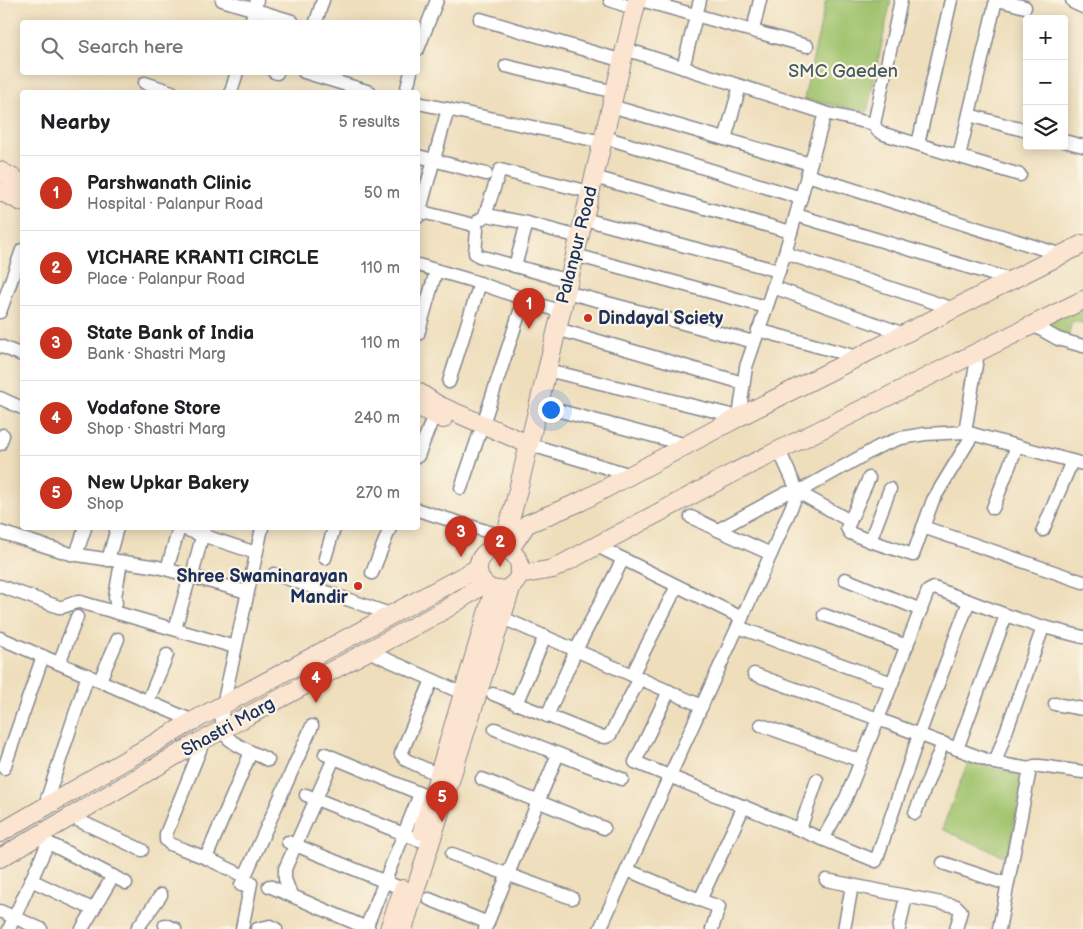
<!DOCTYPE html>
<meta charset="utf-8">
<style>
:root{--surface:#fff;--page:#f6f6f6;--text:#202124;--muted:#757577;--line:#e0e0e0;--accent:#c8321e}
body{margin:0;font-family:"Balsamiq Sans",sans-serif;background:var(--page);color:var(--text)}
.controls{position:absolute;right:15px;top:15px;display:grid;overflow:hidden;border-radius:5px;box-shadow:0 2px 12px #0003}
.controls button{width:45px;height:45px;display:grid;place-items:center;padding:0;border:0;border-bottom:1px solid var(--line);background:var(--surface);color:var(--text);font:25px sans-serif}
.you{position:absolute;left:550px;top:409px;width:18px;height:18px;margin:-12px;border:4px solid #fff;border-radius:50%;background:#1a73e8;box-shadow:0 0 0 8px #1a73e833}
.badge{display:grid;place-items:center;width:32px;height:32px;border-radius:50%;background:var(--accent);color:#fff;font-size:16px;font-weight:700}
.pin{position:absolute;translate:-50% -41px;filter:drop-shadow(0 1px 2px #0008)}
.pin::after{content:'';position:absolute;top:26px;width:18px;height:15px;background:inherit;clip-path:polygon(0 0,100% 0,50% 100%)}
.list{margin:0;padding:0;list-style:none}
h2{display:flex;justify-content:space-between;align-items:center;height:65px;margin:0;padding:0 20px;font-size:21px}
h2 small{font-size:16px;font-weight:400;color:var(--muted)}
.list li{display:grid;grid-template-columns:32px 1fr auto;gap:15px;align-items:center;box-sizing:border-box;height:75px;padding:0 20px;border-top:1px solid var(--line)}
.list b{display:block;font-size:19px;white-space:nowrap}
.list p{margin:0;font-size:16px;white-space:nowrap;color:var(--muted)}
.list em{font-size:16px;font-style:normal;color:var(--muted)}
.icon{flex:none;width:28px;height:28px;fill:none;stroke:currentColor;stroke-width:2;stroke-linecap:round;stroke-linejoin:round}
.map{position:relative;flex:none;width:1083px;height:929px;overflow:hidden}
.search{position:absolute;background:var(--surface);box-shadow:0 2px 12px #0003;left:20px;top:20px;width:400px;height:55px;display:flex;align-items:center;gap:12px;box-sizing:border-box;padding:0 18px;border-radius:5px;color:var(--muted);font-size:19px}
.panel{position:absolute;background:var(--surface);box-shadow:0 2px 12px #0003;left:20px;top:90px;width:400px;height:440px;border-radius:5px}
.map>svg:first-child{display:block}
</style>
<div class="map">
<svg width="1083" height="929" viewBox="0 0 1083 929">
<rect width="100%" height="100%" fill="#fcf5e5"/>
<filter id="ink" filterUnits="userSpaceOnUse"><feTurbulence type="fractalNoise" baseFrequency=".02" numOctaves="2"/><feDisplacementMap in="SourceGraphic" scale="10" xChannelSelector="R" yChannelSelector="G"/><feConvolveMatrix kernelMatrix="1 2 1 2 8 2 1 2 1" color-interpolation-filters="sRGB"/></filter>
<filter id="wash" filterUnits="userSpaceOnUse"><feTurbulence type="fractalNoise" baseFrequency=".0096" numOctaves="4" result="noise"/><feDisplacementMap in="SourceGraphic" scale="20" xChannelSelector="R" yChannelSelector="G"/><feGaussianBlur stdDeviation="1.12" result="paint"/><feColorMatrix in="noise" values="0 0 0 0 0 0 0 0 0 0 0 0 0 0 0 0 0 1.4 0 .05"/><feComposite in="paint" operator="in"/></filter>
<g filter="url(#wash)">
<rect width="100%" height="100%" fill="#eedebc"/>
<g fill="#9fc26b" stroke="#5d7864">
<polygon points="826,0 891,0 867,112 804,99"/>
<polygon points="1083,305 1083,323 1072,321 1067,341 1037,326"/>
<polygon points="969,760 995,769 1024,773 1008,858 942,829"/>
</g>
</g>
<g filter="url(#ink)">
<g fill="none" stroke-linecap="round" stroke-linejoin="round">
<defs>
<g id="street">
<polyline points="222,0 292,21"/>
<polyline points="610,0 635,9"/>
<polyline points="641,0 807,46"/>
<polyline points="998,0 1025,7"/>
<polyline points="1072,0 1074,3 1083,7"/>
<polyline points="480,19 623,61"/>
<polyline points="251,22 257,0"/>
<polyline points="316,22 323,0"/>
<polyline points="753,30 760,0"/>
<polyline points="418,49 437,0"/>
<polyline points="625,49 825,113"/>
<polyline points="506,66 615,92"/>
<polyline points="683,68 700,0"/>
<polyline points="274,72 277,73"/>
<polyline points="304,72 370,92"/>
<polyline points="145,83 172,92"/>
<polyline points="231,92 237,72"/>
<polyline points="406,92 411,72"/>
<polyline points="418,103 603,142"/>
<polyline points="611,106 810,164"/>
<polyline points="969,115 1027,131"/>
<polyline points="874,124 877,130 884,134 1020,175"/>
<polyline points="604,137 801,198"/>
<polyline points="725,139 740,86"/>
<polyline points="1064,141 1083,146"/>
<polyline points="918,144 951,0"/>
<polyline points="418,156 486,174"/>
<polyline points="959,156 996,0"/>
<polyline points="807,175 1062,255"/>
<polyline points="594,177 791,232"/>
<polyline points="418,211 470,224 476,227 477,230 475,253 479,256 569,281"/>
<polyline points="485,215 500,170 590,192"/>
<polyline points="796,215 1011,280"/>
<polyline points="418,217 448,109"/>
<polyline points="584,219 779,271"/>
<polyline points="479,220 487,215 527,223 579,237"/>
<polyline points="785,253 954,309"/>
<polyline points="575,255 766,307"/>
<polyline points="418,265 473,281 561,312"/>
<polyline points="515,266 527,223"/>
<polyline points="773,287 904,334"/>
<polyline points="566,292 754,342"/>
<polyline points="0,312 22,250"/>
<polyline points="1033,325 1058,339 1083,346"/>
<polyline points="557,329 743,383"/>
<polyline points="758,330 857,357"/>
<polyline points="418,334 436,271"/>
<polyline points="0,346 22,355"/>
<polyline points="547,370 739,417 746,367 785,253 825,113 874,124 901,0"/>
<polyline points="449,382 480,283"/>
<polyline points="0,398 22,408"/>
<polyline points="538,405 687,445"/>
<polyline points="483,424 524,299"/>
<polyline points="965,432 978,352"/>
<polyline points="0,444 3,435"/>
<polyline points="528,444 631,475"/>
<polyline points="779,450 798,492"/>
<polyline points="418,456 434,415"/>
<polyline points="869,478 847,528 850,533 870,541"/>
<polyline points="461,488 479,435"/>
<polyline points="890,489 870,541 913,555 933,500 973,434"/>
<polyline points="993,508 1017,446"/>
<polyline points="418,510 505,537"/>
<polyline points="691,517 718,530 786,493 798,492 850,521"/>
<polyline points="923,527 1083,582"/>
<polyline points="181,528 256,553"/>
<path d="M 262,528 L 223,705 C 223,712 221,722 222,729 C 225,743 257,754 268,760"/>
<polyline points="718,530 771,554"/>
<polyline points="1043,530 1072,461"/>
<polyline points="0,532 71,554 158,567 247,592"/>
<polyline points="597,546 742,618"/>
<polyline points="76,555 85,528"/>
<polyline points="325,558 334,528"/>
<polyline points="108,560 117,528"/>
<polyline points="167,569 179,528"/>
<polyline points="372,573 390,528"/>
<polyline points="274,574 390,614"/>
<polyline points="192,576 204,528"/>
<polyline points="845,579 921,610"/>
<path d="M 0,586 L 59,607 C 67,608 72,601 80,602 L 235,647"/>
<polyline points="116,603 115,597 121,562"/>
<polyline points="496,615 702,706"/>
<polyline points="824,615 907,646"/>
<polyline points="738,627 892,683"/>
<polyline points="1044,627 1083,637"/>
<polyline points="175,629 190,576"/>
<polyline points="0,638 193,721"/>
<polyline points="368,651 471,697"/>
<polyline points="59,663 77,617"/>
<polyline points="754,674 878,719 846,798 823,839"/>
<polyline points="632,675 677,586"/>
<polyline points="100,680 118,639"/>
<polyline points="432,680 401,754 406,760 439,775"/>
<path d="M 669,691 L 635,762 L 876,861 L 919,735 L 969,601 L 934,588 L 928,591 L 878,719 C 917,734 956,748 995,763 L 1041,633 L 1040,627 L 1006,615"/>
<polyline points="493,694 598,736 606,737 610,735 640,678"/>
<polyline points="148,701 167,655"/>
<polyline points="516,704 545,636"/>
<polyline points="1055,704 1083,709"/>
<polyline points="547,716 576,650 623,559"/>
<polyline points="761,725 861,761"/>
<polyline points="495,729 622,779"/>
<polyline points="204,740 166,834 166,840 170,844 206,858 244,876"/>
<polyline points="957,749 1006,615 969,601"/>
<polyline points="325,754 426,796"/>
<polyline points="995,763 1030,769"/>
<polyline points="4,768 43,656"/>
<polyline points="482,779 604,828"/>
<polyline points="306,795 419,840"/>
<polyline points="44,808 88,675"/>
<polyline points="915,813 943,743"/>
<polyline points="71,817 142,850"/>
<polyline points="800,829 817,780"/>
<polyline points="37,837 126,883"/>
<polyline points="288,842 403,889"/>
<polyline points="452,854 572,898"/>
<polyline points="206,858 251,752"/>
<polyline points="943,863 1007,884"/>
<polyline points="627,870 700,900"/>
<polyline points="31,880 88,907"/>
<polyline points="826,880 956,906 961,911 956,929"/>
<polyline points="241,885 312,726"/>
<polyline points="269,886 369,929"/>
<polyline points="291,895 285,879 285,869 334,758"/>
<polyline points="429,899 488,923"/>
<polyline points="0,911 41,929"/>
<polyline points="165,925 175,929"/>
<polyline points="366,928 420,794"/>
<polyline points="9,929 48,843"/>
<polyline points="82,929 113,876"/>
<polyline points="137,929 161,895"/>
<polyline points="242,929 251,883"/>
<polyline points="257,929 270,926 276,929"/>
<polyline points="485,929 558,754"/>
<polyline points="600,929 771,554 798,492 880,446 901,438 925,434 965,432 1083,464"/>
<polyline points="712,929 719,907 700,900 744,806"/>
<polyline points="844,929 852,886"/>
<polyline points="899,929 906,896"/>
<polyline points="999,929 1030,769 1034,766 1040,766 1083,772"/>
</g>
<g id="secondary">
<polyline points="0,171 22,183"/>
<polyline points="0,191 22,202"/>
<polyline points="418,392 438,405 528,444"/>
<polyline points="418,407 443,419"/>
<circle cx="499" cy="569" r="21"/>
<polyline points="502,548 515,502 637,0"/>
<polyline points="509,550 527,524 580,502 739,417 1083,244"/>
<polyline points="519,575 553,569 735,472 1083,300"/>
<polyline points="422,831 494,590"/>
<polyline points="0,833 193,721 478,568"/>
<polyline points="0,858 192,746 446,609 484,584"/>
<polyline points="389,929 403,889"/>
<polyline points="403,929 512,585"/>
</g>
</defs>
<use href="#street" stroke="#84868d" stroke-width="15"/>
<use href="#secondary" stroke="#84868d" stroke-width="20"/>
<use href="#street" stroke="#fff" stroke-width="12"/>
<use href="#secondary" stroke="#fce5d0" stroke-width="18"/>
</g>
</g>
<g fill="#c8321e" stroke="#fcf5e5" stroke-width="2">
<circle cx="588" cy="318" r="5"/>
<circle cx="358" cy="586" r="5"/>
</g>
<g text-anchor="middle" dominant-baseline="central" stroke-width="4.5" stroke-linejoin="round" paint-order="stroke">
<g font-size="18" fill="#435b62" stroke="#fcf5e5">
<text x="843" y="71">SMC Gaeden</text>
</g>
<g font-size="18" fill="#1b2f5e" stroke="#fcf5e5">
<text transform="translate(577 245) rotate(-76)">Palanpur Road</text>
<text transform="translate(228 727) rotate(-29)">Shastri Marg</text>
</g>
<g font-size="18" font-weight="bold" fill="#1b2f5e" stroke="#fcf5e5" text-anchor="start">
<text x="598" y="318">Dindayal Sciety</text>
<text x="348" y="576" text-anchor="end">Shree Swaminarayan<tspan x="348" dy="21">Mandir</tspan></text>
</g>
</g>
</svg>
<div class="controls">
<button>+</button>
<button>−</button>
<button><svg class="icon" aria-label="layers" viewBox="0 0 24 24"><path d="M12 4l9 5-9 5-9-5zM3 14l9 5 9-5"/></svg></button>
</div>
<div class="you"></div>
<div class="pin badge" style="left:529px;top:329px">1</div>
<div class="pin badge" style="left:500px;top:567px">2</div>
<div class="pin badge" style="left:461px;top:557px">3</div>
<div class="pin badge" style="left:316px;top:703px">4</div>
<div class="pin badge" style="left:442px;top:822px">5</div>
<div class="search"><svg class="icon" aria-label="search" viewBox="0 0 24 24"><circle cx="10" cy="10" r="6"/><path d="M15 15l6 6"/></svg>Search here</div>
<section class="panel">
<h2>Nearby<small>5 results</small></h2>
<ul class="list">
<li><span class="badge">1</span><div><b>Parshwanath Clinic</b><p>Hospital · Palanpur Road</p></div><em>50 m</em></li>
<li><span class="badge">2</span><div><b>VICHARE KRANTI CIRCLE</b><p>Place · Palanpur Road</p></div><em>110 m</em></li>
<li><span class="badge">3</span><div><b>State Bank of India</b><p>Bank · Shastri Marg</p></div><em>110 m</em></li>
<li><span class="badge">4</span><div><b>Vodafone Store</b><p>Shop · Shastri Marg</p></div><em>240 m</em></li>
<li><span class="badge">5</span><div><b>New Upkar Bakery</b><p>Shop</p></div><em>270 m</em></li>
</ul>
</section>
</div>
